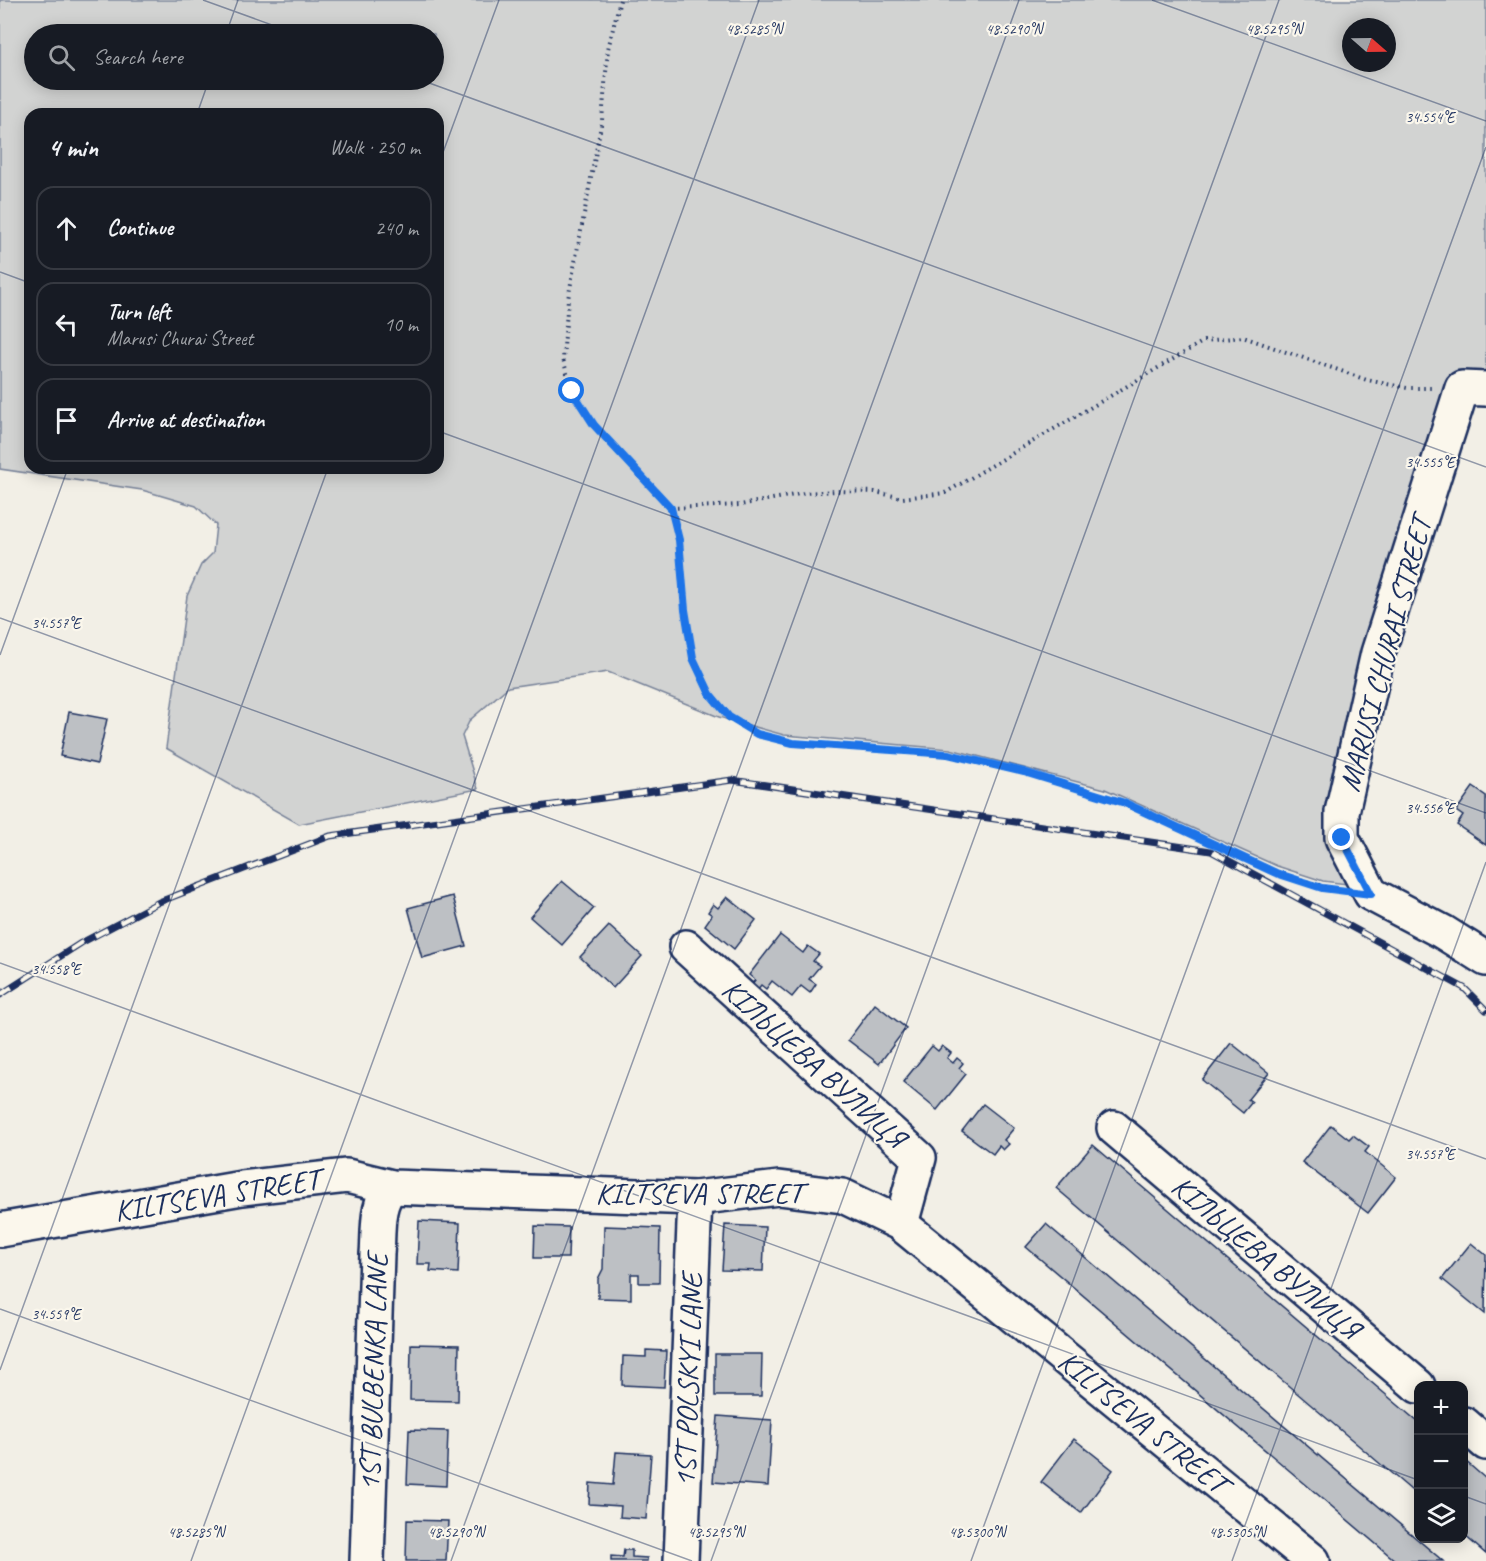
<!DOCTYPE html>
<meta charset="utf-8">
<style>
:root{--surface:#171b24;--page:#20242c;--text:#f1f3f6;--muted:#9ea1a6;--line:#363941}
body{margin:0;font-family:Caveat,sans-serif;background:var(--page);color:var(--text)}
.controls{position:absolute;right:18px;bottom:18px;display:grid;overflow:hidden;border-radius:12px;box-shadow:0 3px 15px #0003}
.controls button{width:54px;height:54px;display:grid;place-items:center;padding:0;border:0;border-bottom:2px solid var(--line);background:var(--surface);color:var(--text);font:30px sans-serif}
.compass{position:absolute;left:1342px;top:18px;width:54px;height:54px;border-radius:50%;background:var(--surface);box-shadow:0 3px 15px #0003;rotate:110deg}
.stop{position:absolute;width:18px;height:18px;margin:-14px;border:4px solid #1a73e8;border-radius:50%;background:#fff}
.stop.end{background:#1a73e8;border-color:#fff;box-shadow:0 2px 6px #0008}
.list{margin:0;padding:0;list-style:none}
h2{display:flex;justify-content:space-between;align-items:center;height:78px;margin:0;padding:0 24px;font-size:26px}
h2 small{font-size:20px;font-weight:400;color:var(--muted)}
.list li{display:grid;grid-template-columns:39px 1fr auto;gap:18px;align-items:center;box-sizing:border-box;height:84px;margin:0 12px 12px;padding:0 12px;border:2px solid var(--line);border-radius:18px}
.list b{display:block;font-size:22px;white-space:nowrap}
.list p{margin:0;font-size:20px;white-space:nowrap;color:var(--muted)}
.list em{font-size:20px;font-style:normal;color:var(--muted)}
.icon{flex:none;width:33px;height:33px;fill:none;stroke:currentColor;stroke-width:2;stroke-linecap:round;stroke-linejoin:round}
.map{position:relative;flex:none;width:1486px;height:1561px;overflow:hidden}
.search{position:absolute;background:var(--surface);box-shadow:0 3px 15px #0003;left:24px;top:24px;width:420px;height:66px;display:flex;align-items:center;gap:15px;box-sizing:border-box;padding:0 21px;border-radius:33px;color:var(--muted);font-size:22px}
.panel{position:absolute;background:var(--surface);box-shadow:0 3px 15px #0003;left:24px;top:108px;width:420px;height:366px;border-radius:18px}
.map>svg:first-child{display:block}
</style>
<div class="map">
<svg width="1486" height="1561" viewBox="0 0 1486 1561">
<rect width="100%" height="100%" fill="#f2efe6"/>
<filter id="ink" filterUnits="userSpaceOnUse"><feTurbulence type="fractalNoise" baseFrequency=".0167" numOctaves="2"/><feDisplacementMap in="SourceGraphic" scale="12" xChannelSelector="R" yChannelSelector="G"/><feConvolveMatrix kernelMatrix="1 2 1 2 8 2 1 2 1" color-interpolation-filters="sRGB"/></filter>
<g filter="url(#ink)">
<path fill="#d2d3d2" stroke="#768198" stroke-width="1.5" fill-rule="evenodd" d="M 0,0 L 1486,0 L 1486,376 L 1459,375 L 1361,679 L 1355,885 L 1323,881 L 1277,866 L 1105,789 L 950,749 L 784,735 L 719,717 L 608,672 L 508,687 L 470,720 L 462,736 L 478,789 L 299,824 L 166,748 L 187,596 L 201,565 L 213,553 L 216,525 L 196,506 L 142,490 L 0,469 ZM 1351,27 L 1387,27 L 1387,63 L 1351,63 ZM 34,34 L 434,34 L 434,80 L 34,80 ZM 30,114 L 438,114 L 438,468 L 30,468 Z"/>
<g fill="#bdc0c4" stroke="#1b2f5e" stroke-width="1.5">
<polygon points="69,712 107,719 97,764 60,756"/>
<polygon points="1473,787 1486,796 1486,845 1457,825 1463,816 1456,811"/>
<polygon points="562,881 594,908 562,945 530,917"/>
<polygon points="453,896 466,946 422,958 408,908"/>
<polygon points="727,897 756,920 734,949 705,925 712,915 708,912 713,904 718,908"/>
<polygon points="609,926 642,956 613,988 580,957"/>
<polygon points="780,935 803,953 808,946 819,954 813,961 820,966 809,979 816,984 810,993 801,986 792,997 772,981 766,989 761,985 757,990 751,985 755,980 749,975"/>
<polygon points="875,1004 906,1028 879,1064 848,1040"/>
<polygon points="1231,1043 1269,1073 1248,1099 1252,1102 1243,1113 1202,1080"/>
<polygon points="932,1046 938,1051 942,1046 951,1053 947,1058 953,1063 957,1058 963,1063 959,1068 966,1074 937,1110 903,1082"/>
<polygon points="983,1104 1014,1128 1004,1140 1009,1144 1003,1150 999,1146 993,1154 962,1131"/>
<polygon points="1331,1125 1349,1139 1353,1135 1369,1147 1365,1152 1396,1177 1368,1213 1302,1162"/>
<polygon points="1093,1145 1418,1422 1418,1496 1056,1188"/>
<polygon points="419,1221 460,1223 458,1273 430,1271 431,1264 417,1264"/>
<polygon points="1046,1224 1443,1561 1396,1561 1026,1247"/>
<polygon points="725,1225 765,1227 763,1271 722,1270"/>
<polygon points="535,1226 569,1227 568,1258 534,1258"/>
<polygon points="604,1226 660,1228 659,1283 639,1283 639,1274 631,1274 631,1299 598,1298 598,1279 603,1269"/>
<polygon points="1471,1243 1486,1255 1485,1314 1442,1279"/>
<polygon points="411,1344 459,1345 458,1401 410,1400"/>
<polygon points="646,1350 666,1351 664,1387 622,1385 623,1356 646,1357"/>
<polygon points="715,1354 762,1354 761,1396 715,1396"/>
<polygon points="718,1416 772,1420 768,1486 713,1482"/>
<polygon points="409,1430 448,1431 446,1486 407,1484"/>
<polygon points="1074,1439 1113,1470 1081,1513 1041,1482"/>
<polygon points="616,1452 651,1454 646,1519 620,1517 621,1506 589,1504 590,1483 613,1485"/>
<polygon points="1464,1460 1486,1479 1486,1554 1464,1535"/>
<polygon points="407,1520 448,1521 446,1561 406,1561"/>
<polygon points="624,1550 632,1550 632,1557 647,1558 647,1561 611,1561 611,1556 623,1557"/>
</g>
<g fill="none" stroke-linecap="round" stroke-linejoin="round">
<defs>
<g id="minor">
<polyline points="1486,389 1462,388 1378,653 1342,812 1342,838 1371,894 1443,932 1486,959"/>
<polyline points="686,947 919,1158 901,1224"/>
<polyline points="1114,1128 1418,1386"/>
<polyline points="0,1230 242,1188 347,1176 392,1187 695,1198 779,1188 843,1196 901,1224 1313,1561"/>
<polyline points="1464,1424 1486,1443"/>
<path d="M 367,1561 L 377,1254 C 379,1233 375,1203 392,1187"/>
<polyline points="681,1561 695,1198"/>
</g>
</defs>
<use href="#minor" stroke="#1b2f5e" stroke-width="38"/>
<g stroke="#1b2f5e" stroke-width="4" stroke-dasharray="1.5 4.5" stroke-linecap="butt">
<polyline points="620,0 608,49 602,120 568,299 563,359 572,391 594,425 671,508 679,540 685,610 693,658 710,694 729,717 757,734 793,743 948,755 1024,772 1125,803 1276,873 1335,890"/>
<polyline points="671,508 740,505 805,493 837,491 875,492 903,498 945,493 1204,341 1243,337 1367,380 1407,388 1431,388"/>
</g>
<use href="#minor" stroke="#fbf7ec" stroke-width="33"/>
<defs>
<polyline id="rail" points="0,995 81,943 159,902 330,836 732,780 1211,851 1464,988 1486,1010"/>
</defs>
<use href="#rail" stroke="#1b2f5e" stroke-width="7"/>
<use href="#rail" stroke="#fbf7ec" stroke-width="4.5" stroke-dasharray="14" stroke-linecap="butt"/>
</g>
</g>
<g fill="none" stroke-linecap="round" stroke-linejoin="round" filter="url(#ink)">
<polyline stroke="#1a73e8" stroke-width="8" points="572,391 594,425 671,508 679,540 685,610 693,658 710,694 729,717 757,734 793,743 948,754 1024,772 1125,803 1276,873 1322,888 1371,894 1342,838"/>
</g>
<path fill="none" stroke="#1b2f5e" stroke-width="1.5" stroke-opacity="0.45" d="M 203,0 L 297,34M 1152,0 L 1486,121M 226,34 L 238,0M 421,80 L 1486,467M 197,114 L 209,80M 438,166 L 499,0M 0,272 L 30,283M 438,431 L 1486,813M 0,618 L 1486,1159M 0,655 L 68,468M 0,963 L 1418,1480M 0,1309 L 692,1561M 0,1370 L 328,468M 1464,1496 L 1486,1504M 191,1561 L 759,0M 451,1561 L 1019,0M 711,1561 L 1279,0M 971,1561 L 1486,147M 1232,1561 L 1486,862"/>
<g text-anchor="middle" dominant-baseline="central" stroke-width="4.5" stroke-linejoin="round" paint-order="stroke">
<g font-size="30" fill="#1b2f5e" stroke="#fbf7ec">
<text transform="translate(1385 654) rotate(-75)">MARUSI CHURAI STREET</text>
<text transform="translate(814 1063) rotate(42)">КІЛЬЦЕВА ВУЛИЦЯ</text>
<text x="699" y="1193">KILTSEVA STREET</text>
<text transform="translate(217 1195) rotate(-9)">KILTSEVA STREET</text>
<text transform="translate(1266 1257) rotate(40)">КІЛЬЦЕВА ВУЛИЦЯ</text>
<text transform="translate(373 1372) rotate(-88)">1ST BULBENKA LANE</text>
<text transform="translate(688 1380) rotate(-88)">1ST POLSKYI LANE</text>
<text transform="translate(1143 1422) rotate(39)">KILTSEVA STREET</text>
</g>
</g>
<g font-size="15" text-anchor="middle" fill="#1b2f5e" stroke="#fbf7ec" stroke-width="4.5" stroke-linejoin="round" paint-order="stroke">
<text x="1014" y="34">48.5290°N</text>
<text x="754" y="34">48.5285°N</text>
<text x="1274" y="34">48.5295°N</text>
<text x="1430" y="122">34.554°E</text>
<text x="1430" y="467">34.555°E</text>
<text x="56" y="628">34.557°E</text>
<text x="1430" y="813">34.556°E</text>
<text x="56" y="974">34.558°E</text>
<text x="1430" y="1159">34.557°E</text>
<text x="56" y="1319">34.559°E</text>
<text x="196" y="1537">48.5285°N</text>
<text x="456" y="1537">48.5290°N</text>
<text x="716" y="1537">48.5295°N</text>
<text x="977" y="1537">48.5300°N</text>
<text x="1237" y="1537">48.5305°N</text>
</g>
</svg>
<div class="controls">
<button>+</button>
<button>−</button>
<button><svg class="icon" aria-label="layers" viewBox="0 0 24 24"><path d="M12 4l9 5-9 5-9-5zM3 14l9 5 9-5"/></svg></button>
</div>
<svg class="compass" viewBox="-18 -18 36 36"><path d="M0-13l5 13h-10z" fill="#e53935"/><path d="M0 13l5-13h-10z" fill="#9ea1a6"/></svg>
<div class="stop" style="left:572px;top:391px"></div>
<div class="stop end" style="left:1342px;top:838px"></div>
<div class="search"><svg class="icon" aria-label="search" viewBox="0 0 24 24"><circle cx="10" cy="10" r="6"/><path d="M15 15l6 6"/></svg>Search here</div>
<section class="panel">
<h2>4 min<small>Walk · 250 m</small></h2>
<ul class="list">
<li><svg class="icon" aria-label="ahead" viewBox="0 0 24 24"><path d="M12 20V5M6 11l6-6 6 6"/></svg><div><b>Continue</b></div><em>240 m</em></li>
<li><svg class="icon" aria-label="left" viewBox="0 0 24 24"><path d="M17 20v-9H6M10 6l-5 5 5 5"/></svg><div><b>Turn left</b><p>Marusi Churai Street</p></div><em>10 m</em></li>
<li><svg class="icon" aria-label="arrive" viewBox="0 0 24 24"><path d="M6 21V4h12l-3 4 3 4H6"/></svg><div><b>Arrive at destination</b></div></li>
</ul>
</section>
</div>
